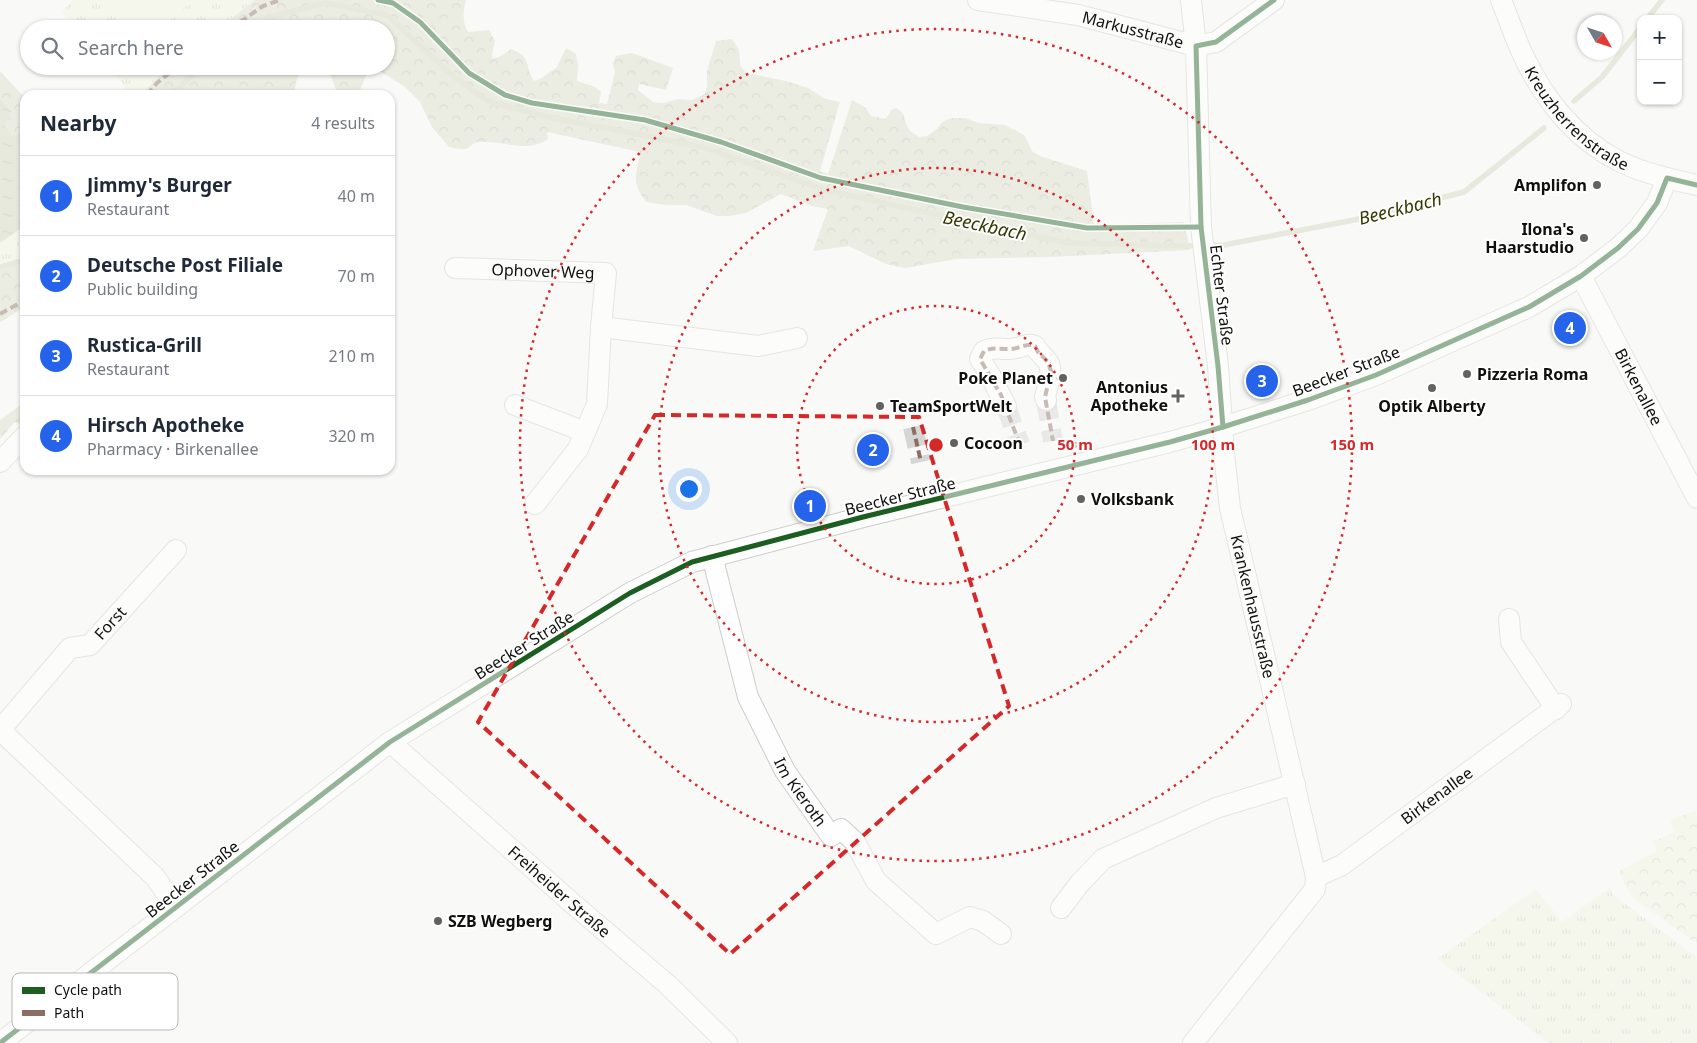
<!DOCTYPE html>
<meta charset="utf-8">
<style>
:root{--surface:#fff;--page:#f6f6f7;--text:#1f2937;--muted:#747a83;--line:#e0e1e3;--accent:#2563eb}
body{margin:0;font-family:"Noto Sans",sans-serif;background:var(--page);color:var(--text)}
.controls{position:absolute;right:15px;top:15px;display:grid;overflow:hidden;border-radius:10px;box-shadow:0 1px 4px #0004}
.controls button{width:45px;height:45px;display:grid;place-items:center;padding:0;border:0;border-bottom:1px solid var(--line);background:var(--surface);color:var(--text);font:25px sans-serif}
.compass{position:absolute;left:1577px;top:15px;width:45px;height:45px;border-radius:50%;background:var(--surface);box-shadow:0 1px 4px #0004;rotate:129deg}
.you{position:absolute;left:688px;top:488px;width:18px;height:18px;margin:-12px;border:4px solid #fff;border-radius:50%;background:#1a73e8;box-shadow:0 0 0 8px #1a73e833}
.badge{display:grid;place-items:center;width:32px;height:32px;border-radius:50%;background:var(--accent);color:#fff;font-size:16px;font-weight:700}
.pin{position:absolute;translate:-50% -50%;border:2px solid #fff;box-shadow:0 1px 5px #0006}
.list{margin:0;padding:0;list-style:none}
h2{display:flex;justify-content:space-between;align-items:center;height:65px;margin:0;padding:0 20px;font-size:21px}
h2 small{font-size:16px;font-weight:400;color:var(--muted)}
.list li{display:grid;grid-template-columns:32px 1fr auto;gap:15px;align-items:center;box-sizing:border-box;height:80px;padding:0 20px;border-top:1px solid var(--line)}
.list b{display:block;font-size:19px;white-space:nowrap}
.list p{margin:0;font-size:16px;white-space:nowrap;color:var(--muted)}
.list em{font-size:16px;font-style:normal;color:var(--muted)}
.icon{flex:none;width:28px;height:28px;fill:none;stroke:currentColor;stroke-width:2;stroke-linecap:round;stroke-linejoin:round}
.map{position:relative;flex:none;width:1697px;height:1043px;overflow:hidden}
.search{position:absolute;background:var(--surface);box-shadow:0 1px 4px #0004;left:20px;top:20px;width:375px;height:55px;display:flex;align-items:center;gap:12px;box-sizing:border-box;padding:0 18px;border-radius:28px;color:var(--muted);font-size:19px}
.panel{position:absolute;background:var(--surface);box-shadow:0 1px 4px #0004;left:20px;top:90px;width:375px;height:385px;border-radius:15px}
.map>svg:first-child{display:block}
</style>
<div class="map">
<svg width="1697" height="1043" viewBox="0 0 1697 1043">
<defs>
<pattern id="grass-tufts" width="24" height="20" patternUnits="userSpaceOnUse" patternTransform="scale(1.25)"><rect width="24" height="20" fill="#f0f4e1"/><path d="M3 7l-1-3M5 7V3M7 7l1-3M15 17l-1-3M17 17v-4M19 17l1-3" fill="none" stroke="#cdd0c0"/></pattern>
<pattern id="forest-crowns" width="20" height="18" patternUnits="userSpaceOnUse" patternTransform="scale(1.25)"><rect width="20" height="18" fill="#d9dcc8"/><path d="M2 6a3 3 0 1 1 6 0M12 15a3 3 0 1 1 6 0" fill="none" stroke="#b9bcab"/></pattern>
<pattern id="park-crowns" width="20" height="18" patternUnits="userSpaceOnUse" patternTransform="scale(1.25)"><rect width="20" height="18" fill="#f0f4e1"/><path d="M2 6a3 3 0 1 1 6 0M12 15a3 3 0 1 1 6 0" fill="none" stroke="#cdd0c0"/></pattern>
<pattern id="water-ripples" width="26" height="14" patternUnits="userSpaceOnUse" patternTransform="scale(1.25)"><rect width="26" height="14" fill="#d0d6bc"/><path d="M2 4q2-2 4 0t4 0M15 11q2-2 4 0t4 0" fill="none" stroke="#b2b7a0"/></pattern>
</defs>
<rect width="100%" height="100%" fill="#f9faf8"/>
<g fill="url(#grass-tufts)">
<polygon points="72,0 108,0 144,25 163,25 193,0 255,0 218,29 77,29 62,12"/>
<polygon points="108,66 170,66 140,95 121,95 126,91 125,86"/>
<polygon points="25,217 25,263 0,270 0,243 20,229"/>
<polygon points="1610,887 1612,894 1697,957 1697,1043 1549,1043 1437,959 1536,889 1562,922"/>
</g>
<g fill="url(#forest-crowns)">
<path d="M 255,0 L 466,0 C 463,12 462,22 468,32 L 489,30 L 495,41 L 492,53 L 492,59 L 501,56 L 511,49 C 532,57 524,64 534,81 L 540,79 L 557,67 L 566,48 L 576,54 L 578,65 L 577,81 L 595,87 L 601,92 L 599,103 L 607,104 L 615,72 L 613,64 L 616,56 L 632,53 L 673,68 L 666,90 L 639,84 L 638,90 L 653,102 L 663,103 L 679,99 L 692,100 L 705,94 L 707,86 L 707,71 L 716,41 L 732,39 L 739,50 L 740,65 L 746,73 L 786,81 L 808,88 L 826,99 L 840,102 L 820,171 L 828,174 L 852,100 L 866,108 L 871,116 L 886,119 L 891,110 L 896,108 L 903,113 L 906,124 L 910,131 L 919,137 L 927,136 L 937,129 L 942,122 L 951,118 L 965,118 L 979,123 L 1005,125 L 1024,135 L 1032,151 L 1040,156 L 1087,171 L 1094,225 L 1184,222 L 1190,250 L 1050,257 L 956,259 L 905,268 L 886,264 L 849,246 L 813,251 L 828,209 L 812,206 L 781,194 L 746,213 L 729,216 L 717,216 L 686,205 L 665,205 L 646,202 C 630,181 637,175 640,152 L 547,132 L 548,139 C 527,154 502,140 479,142 C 473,142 470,148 465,149 C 461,150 454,148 449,147 L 432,127 L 420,102 L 405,87 L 378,70 L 368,71 L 358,95 L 342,95 L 336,90 L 327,66 L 386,66 L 386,29 L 218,29 Z"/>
<path d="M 170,66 L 308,66 C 298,72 294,84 295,95 L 140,95 Z"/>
<polygon points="0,71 25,98 25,129 12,136 3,125 12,112 0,98"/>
<polygon points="25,263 25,307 0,322 0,270"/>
<polygon points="25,402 25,427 15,422 0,439 0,420"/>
</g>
<polygon fill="url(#park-crowns)" points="1697,810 1697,944 1632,897 1618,872 1657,851 1653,841 1675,832 1670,820"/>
<polygon fill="#f0f4e1" points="108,0 193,0 163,25 144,25"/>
<polygon fill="url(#water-ripples)" points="0,98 12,112 4,125 12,136 25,130 25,217 20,229 0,243"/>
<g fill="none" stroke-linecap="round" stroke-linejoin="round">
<g stroke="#d0d6bc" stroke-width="5.5">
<polyline points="267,18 325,3 387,15 454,77 488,101 544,116 702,147 825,190 1067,243 1184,246 1224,245 1354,220 1464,192 1544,128"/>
<polyline points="1647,19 1662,0"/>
<polyline points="249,29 253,25"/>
<polyline points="172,95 202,66"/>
<polyline points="1574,101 1602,77 1641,27"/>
<polyline points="0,267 25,260"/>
</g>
<g stroke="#d6d7d5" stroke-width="20" stroke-dasharray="20 10" stroke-linecap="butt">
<polyline points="1046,400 1053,441"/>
<polyline points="1006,406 1020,445"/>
<polyline points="913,427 921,462"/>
</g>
<defs>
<g id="minor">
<path id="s1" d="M 978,0 L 1078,15 L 1196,46 L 1216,42 L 1274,0"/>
<path id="s2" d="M 1191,0 L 1196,46 L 1201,227 L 1218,366 L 1224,453 L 1230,508 L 1316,877 L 1315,889 L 1193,1043"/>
<path id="s3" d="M 1501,0 C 1509,19 1515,39 1524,57 C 1544,99 1575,138 1617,160 C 1638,172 1673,180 1697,185"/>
<path id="s4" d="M 455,268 L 606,273 L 601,327 L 597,404 L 578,449 L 535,504"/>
<path id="s5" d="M 1581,276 L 1697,498"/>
<polyline points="601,327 758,346 797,338"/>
<polyline points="515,405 585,432"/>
<path d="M 1006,406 L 990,375 L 980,359 L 984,351 C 994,347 998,349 1008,349 C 1018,350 1026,342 1035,346 C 1038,353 1044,356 1048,362 C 1054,372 1047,387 1045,397 L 1046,400"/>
<polyline points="0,462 25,436"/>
<path id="s6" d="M 712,556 L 748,697 L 785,771 L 831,836 L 841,829 L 855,842 L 876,881 L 936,934 L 970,917 L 983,921 L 1001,934"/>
<polyline points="1509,619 1511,642 1556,709"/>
<path id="s7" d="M 0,730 L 70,648 L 90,645 L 176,550"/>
<polyline points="0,730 155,877 176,907"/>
<path id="s8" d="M 390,742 L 572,903 L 668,985 L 727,1043"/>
<path id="s9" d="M 1316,877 L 1342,865 L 1561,704"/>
<polyline points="1061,908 1080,883 1103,859 1216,808 1295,784"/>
<polyline points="0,1043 390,742 630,593 692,562 863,517 1170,442 1223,427 1308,400 1376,375 1529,307 1581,276 1618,248 1638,229 1657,203 1667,178"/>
</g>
</defs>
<use href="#minor" stroke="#cccdcb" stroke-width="22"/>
<use href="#minor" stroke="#fefefe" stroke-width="20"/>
<g stroke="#8d6e63" stroke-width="4" stroke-dasharray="8 4" stroke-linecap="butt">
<polyline points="230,29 263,6 280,0"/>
<polyline points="147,95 157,83 178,66"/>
<polyline points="0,314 25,300"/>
<polyline points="913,427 921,462"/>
<path d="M 1020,445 L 1001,395 L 980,359 L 984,351 C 994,347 998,349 1008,349 C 1018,350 1026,342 1035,346 L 1038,352 L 1048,362 L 1051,371 L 1045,397 L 1053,441"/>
</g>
<defs>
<g id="cycleway">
<polyline points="378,0 393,3 420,22 469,73 505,95 532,103 645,120 721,142 821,178 963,207 1087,228 1201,227"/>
<polyline points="1223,427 1218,366 1201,227 1196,46 1216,42 1274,0"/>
<polyline points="0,1043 390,742 630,593 692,562 863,517 1170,442 1223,427 1308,400 1376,375 1529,307 1581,276 1618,248 1638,229 1657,203 1667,178 1697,185"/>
</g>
</defs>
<use href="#cycleway" stroke="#fff" stroke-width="8"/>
<use href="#cycleway" stroke="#1b5e20" stroke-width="5"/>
</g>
<path d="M0 0H1697V1043H0ZM 655,415 L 919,417 L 1009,706 L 730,954 L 478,722 Z" fill="#f9faf8" fill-opacity=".55" fill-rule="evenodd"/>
<path fill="none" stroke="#d62828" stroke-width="4" stroke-dasharray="10 6" stroke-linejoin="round" d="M 655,415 L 919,417 L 1009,706 L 730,954 L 478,722 Z"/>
<g fill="none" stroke="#d62828" stroke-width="2.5" stroke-dasharray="2.5 5">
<circle cx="936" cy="445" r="139"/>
<circle cx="936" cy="445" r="277"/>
<circle cx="936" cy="445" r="416"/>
</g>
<g fill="#626261" stroke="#fff" stroke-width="2">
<circle cx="1597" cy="185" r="5"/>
<circle cx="1584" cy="238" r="5"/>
<circle cx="1467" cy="374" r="5"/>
<circle cx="1063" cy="378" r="5"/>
<circle cx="1432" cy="388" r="5"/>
<path d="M1175.5 388.5h5v5h5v5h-5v5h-5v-5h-5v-5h5z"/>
<circle cx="880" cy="406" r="5"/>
<circle cx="954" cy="443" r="5"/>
<circle cx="1081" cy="499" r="5"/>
<circle cx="438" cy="921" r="5"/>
</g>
<g text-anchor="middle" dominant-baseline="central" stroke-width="4" stroke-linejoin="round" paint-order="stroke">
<g font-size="16" fill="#10100f" stroke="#fff">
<text stroke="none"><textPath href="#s1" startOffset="158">Markusstraße</textPath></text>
<text stroke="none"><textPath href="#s3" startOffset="144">Kreuzherrenstraße</textPath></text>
<text stroke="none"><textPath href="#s4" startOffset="88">Ophover Weg</textPath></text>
<text transform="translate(1222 295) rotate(83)">Echter Straße</text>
<text transform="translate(1346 371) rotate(-21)">Beecker Straße</text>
<text stroke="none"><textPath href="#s5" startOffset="125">Birkenallee</textPath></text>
<text transform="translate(900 496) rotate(-14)">Beecker Straße</text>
<text stroke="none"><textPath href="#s2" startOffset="611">Krankenhausstraße</textPath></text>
<text stroke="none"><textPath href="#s7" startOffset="158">Forst</textPath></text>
<text transform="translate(524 645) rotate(-32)">Beecker Straße</text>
<text stroke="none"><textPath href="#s6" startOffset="254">Im Kieroth</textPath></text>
<text stroke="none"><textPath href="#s9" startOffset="146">Birkenallee</textPath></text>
<text transform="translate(192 879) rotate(-38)">Beecker Straße</text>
<text stroke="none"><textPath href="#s8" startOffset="226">Freiheider Straße</textPath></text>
</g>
<g font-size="16" font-weight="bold" fill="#10100f" stroke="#fff" text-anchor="start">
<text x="1587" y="185" text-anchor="end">Amplifon</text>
<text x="1574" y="229" text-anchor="end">Ilona's<tspan x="1574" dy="18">Haarstudio</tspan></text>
<text x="1477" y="374">Pizzeria Roma</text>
<text x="1053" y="378" text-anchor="end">Poke Planet</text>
<text x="1168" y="387" text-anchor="end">Antonius<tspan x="1168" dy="18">Apotheke</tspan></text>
<text x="890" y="406">TeamSportWelt</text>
<text x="1432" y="406" text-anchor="middle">Optik Alberty</text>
<text x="964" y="443">Cocoon</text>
<text x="1091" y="499">Volksbank</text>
<text x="448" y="921">SZB Wegberg</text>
</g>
<g font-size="18" font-style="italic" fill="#343a00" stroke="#fff">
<text transform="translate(1400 208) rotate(-14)">Beeckbach</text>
<text transform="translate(985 225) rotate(12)">Beeckbach</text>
</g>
</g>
<rect x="12" y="973" width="166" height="57" rx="8" fill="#fff" stroke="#b7b7b7" stroke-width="1"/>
<rect x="22" y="987" width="23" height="7" fill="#1b5e20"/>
<rect x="22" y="1010" width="23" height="6" fill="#8d6e63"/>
<g font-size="14" fill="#10100f">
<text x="54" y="995">Cycle path</text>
<text x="54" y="1018">Path</text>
</g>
<circle cx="936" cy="445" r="8" fill="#d62828" stroke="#fff" stroke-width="2.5"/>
<g font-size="15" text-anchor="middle" font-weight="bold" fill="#d62828" stroke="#fff" stroke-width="4" stroke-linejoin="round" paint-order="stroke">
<text x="1075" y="450">50 m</text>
<text x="1213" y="450">100 m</text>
<text x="1352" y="450">150 m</text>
</g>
</svg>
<div class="controls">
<button>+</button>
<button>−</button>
</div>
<svg class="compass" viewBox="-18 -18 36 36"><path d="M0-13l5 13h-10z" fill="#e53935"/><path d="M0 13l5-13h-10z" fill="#747a83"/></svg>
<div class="you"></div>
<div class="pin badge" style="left:810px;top:506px">1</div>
<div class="pin badge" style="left:873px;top:450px">2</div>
<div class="pin badge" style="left:1262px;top:381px">3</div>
<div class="pin badge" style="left:1570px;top:328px">4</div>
<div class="search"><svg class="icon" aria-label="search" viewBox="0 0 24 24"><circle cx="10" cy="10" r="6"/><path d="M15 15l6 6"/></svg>Search here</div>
<section class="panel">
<h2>Nearby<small>4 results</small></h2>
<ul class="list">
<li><span class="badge">1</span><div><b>Jimmy's Burger</b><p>Restaurant</p></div><em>40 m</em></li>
<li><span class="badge">2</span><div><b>Deutsche Post Filiale</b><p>Public building</p></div><em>70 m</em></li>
<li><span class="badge">3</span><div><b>Rustica-Grill</b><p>Restaurant</p></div><em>210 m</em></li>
<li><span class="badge">4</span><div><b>Hirsch Apotheke</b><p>Pharmacy · Birkenallee</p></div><em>320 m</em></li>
</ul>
</section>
</div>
